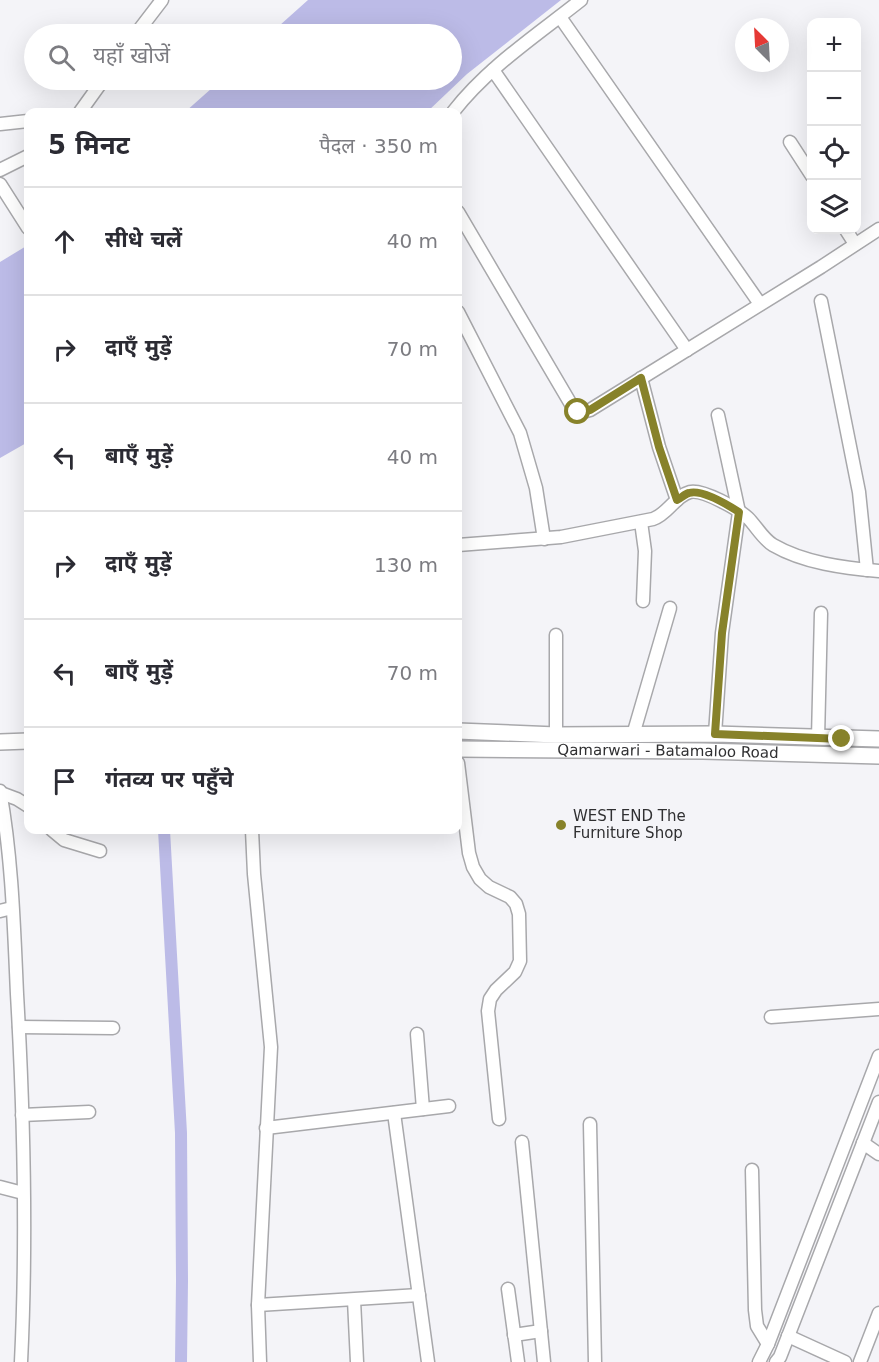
<!DOCTYPE html>
<html lang="hi">
<meta charset="utf-8">
<style>
:root{--surface:#fff;--page:#f2f2f3;--text:#2b2b33;--muted:#7c7c81;--line:#e1e1e2}
body{margin:0;font-family:"DejaVu Sans","Noto Sans Devanagari",sans-serif;background:var(--page);color:var(--text)}
.controls{position:absolute;right:18px;top:18px;display:grid;overflow:hidden;border-radius:12px;box-shadow:0 6px 24px #0002}
.controls button{width:54px;height:54px;display:grid;place-items:center;padding:0;border:0;border-bottom:2px solid var(--line);background:var(--surface);color:var(--text);font:30px sans-serif}
.compass{position:absolute;left:735px;top:18px;width:54px;height:54px;border-radius:50%;background:var(--surface);box-shadow:0 6px 24px #0002;rotate:336deg}
.stop{position:absolute;width:18px;height:18px;margin:-14px;border:4px solid #87822a;border-radius:50%;background:#fff}
.stop.end{background:#87822a;border-color:#fff;box-shadow:0 2px 6px #0008}
.list{margin:0;padding:0;list-style:none}
h2{display:flex;justify-content:space-between;align-items:center;height:78px;margin:0;padding:0 24px;font-size:26px}
h2 small{font-size:20px;font-weight:400;color:var(--muted)}
.list li{display:grid;grid-template-columns:39px 1fr auto;gap:18px;align-items:center;box-sizing:border-box;height:108px;padding:0 24px;border-top:2px solid var(--line)}
.list b{display:block;font-size:22px;white-space:nowrap}
.list em{font-size:20px;font-style:normal;color:var(--muted)}
.icon{flex:none;width:33px;height:33px;fill:none;stroke:currentColor;stroke-width:2;stroke-linecap:round;stroke-linejoin:round}
.map{position:relative;flex:none;width:879px;height:1362px;overflow:hidden}
.search{position:absolute;background:var(--surface);box-shadow:0 6px 24px #0002;left:24px;top:24px;width:438px;height:66px;display:flex;align-items:center;gap:15px;box-sizing:border-box;padding:0 21px;border-radius:33px;color:var(--muted);font-size:22px}
.panel{position:absolute;background:var(--surface);box-shadow:0 6px 24px #0002;left:24px;top:108px;width:438px;height:726px;border-radius:12px}
.map>svg:first-child{display:block}
</style>
<div class="map">
<svg width="879" height="1362" viewBox="0 0 879 1362">
<rect width="100%" height="100%" fill="#f4f4f8"/>
<g fill="#bcbbe7">
<polygon points="308,0 561,0 467,74 427,112 185,112 221,80 452,80 452,34 270,34"/>
<polygon points="28,245 28,442 0,458 0,262"/>
</g>
<g fill="none" stroke-linecap="round" stroke-linejoin="round">
<polyline stroke="#bcbbe7" stroke-width="12" points="164,830 181,1133 182,1281 181,1362"/>
<defs>
<g id="minor">
<polyline points="560,17 760,304"/>
<polyline points="136,34 162,0"/>
<polyline points="493,70 687,350"/>
<polyline points="80,112 103,80"/>
<path d="M 453,112 C 488,67 537,35 581,0"/>
<polyline points="0,124 28,121"/>
<polyline points="790,142 812,176"/>
<polyline points="0,170 28,156"/>
<polyline points="0,184 28,228"/>
<polyline points="458,212 572,406 579,413 590,410 821,267 879,229"/>
<polyline points="846,230 855,244"/>
<polyline points="821,301 859,492 867,570"/>
<polyline points="458,312 520,433 536,488 544,539"/>
<polyline points="641,378 659,447 677,500"/>
<polyline points="641,522 645,551 643,601"/>
<path d="M 458,545 L 561,537 L 653,519 C 668,514 675,496 690,492 C 703,489 738,509 748,518 C 756,526 763,539 773,545 C 804,563 844,568 879,571"/>
<polyline points="556,635 556,735"/>
<polyline points="715,734 722,633 739,512 718,415"/>
<polyline points="633,735 670,608"/>
<polyline points="818,738 821,613"/>
<polyline points="458,763 469,853 473,867 480,879 489,887 510,897 516,904 519,914 520,961 515,972 496,990 490,999 488,1011 499,1119"/>
<path d="M 0,791 C 12,857 14,927 17,994 C 24,1117 27,1240 21,1362"/>
<polyline points="1,793 17,799 28,806"/>
<polyline points="52,830 64,840 100,851"/>
<polyline points="252,830 254,874 271,1047 258,1305 260,1362"/>
<polyline points="0,911 12,908"/>
<polyline points="771,1017 879,1009"/>
<polyline points="19,1027 113,1028"/>
<polyline points="417,1034 423,1109"/>
<polyline points="394,1113 428,1362"/>
<polyline points="22,1115 89,1112"/>
<polyline points="590,1124 595,1362"/>
<polyline points="266,1128 449,1106"/>
<polyline points="522,1142 544,1362"/>
<polyline points="863,1143 879,1154"/>
<polyline points="752,1170 755,1310 757,1326 768,1344"/>
<polyline points="0,1187 23,1193"/>
<polyline points="508,1289 518,1362"/>
<polyline points="354,1300 357,1362"/>
<polyline points="258,1305 419,1295"/>
<polyline points="514,1335 541,1331"/>
<polyline points="788,1336 845,1362"/>
<polyline points="759,1362 768,1344 879,1056"/>
<polyline points="776,1362 780,1357 879,1102"/>
<polyline points="860,1362 879,1313"/>
</g>
<g id="major">
<polyline points="458,731 556,735 715,734 879,739"/>
<polyline points="0,742 28,741"/>
<path id="s1" d="M 458,749 L 703,751 L 879,756"/>
</g>
</defs>
<use href="#minor" stroke="#a8a8ab" stroke-width="15"/>
<use href="#major" stroke="#a8a8ab" stroke-width="18"/>
<use href="#minor" stroke="#fff" stroke-width="12"/>
<use href="#major" stroke="#fff" stroke-width="15"/>
</g>
<g fill="none" stroke-linecap="round" stroke-linejoin="round">
<path stroke="#87822a" stroke-width="8" d="M 578,412 L 590,410 L 641,378 L 659,447 L 677,500 C 681,498 685,494 689,493 C 702,489 728,505 739,512 L 722,633 L 715,734 L 842,739"/>
</g>
<circle fill="#87822a" stroke="#f4f4f8" stroke-width="2" cx="561" cy="825" r="6"/>
<g text-anchor="middle" dominant-baseline="central" stroke-width="5" stroke-linejoin="round" paint-order="stroke">
<g font-size="15" fill="#303032" stroke="#f4f4f8">
<text stroke="none"><textPath href="#s1" startOffset="210">Qamarwari - Batamaloo Road</textPath></text>
</g>
<g font-size="15" fill="#303032" stroke="#f4f4f8" text-anchor="start">
<text x="573" y="816">WEST END The<tspan x="573" dy="17">Furniture Shop</tspan></text>
</g>
</g>
</svg>
<div class="controls">
<button>+</button>
<button>−</button>
<button><svg class="icon" aria-label="locate" viewBox="0 0 24 24"><circle cx="12" cy="12" r="6"/><path d="M12 2v4M12 18v4M2 12h4M18 12h4"/></svg></button>
<button><svg class="icon" aria-label="layers" viewBox="0 0 24 24"><path d="M12 4l9 5-9 5-9-5zM3 14l9 5 9-5"/></svg></button>
</div>
<svg class="compass" viewBox="-18 -18 36 36"><path d="M0-13l5 13h-10z" fill="#e53935"/><path d="M0 13l5-13h-10z" fill="#7c7c81"/></svg>
<div class="stop" style="left:578px;top:412px"></div>
<div class="stop end" style="left:842px;top:739px"></div>
<div class="search"><svg class="icon" aria-label="search" viewBox="0 0 24 24"><circle cx="10" cy="10" r="6"/><path d="M15 15l6 6"/></svg>यहाँ खोजें</div>
<section class="panel">
<h2>5 मिनट<small>पैदल · 350 m</small></h2>
<ul class="list">
<li><svg class="icon" aria-label="ahead" viewBox="0 0 24 24"><path d="M12 20V5M6 11l6-6 6 6"/></svg><div><b>सीधे चलें</b></div><em>40 m</em></li>
<li><svg class="icon" aria-label="right" viewBox="0 0 24 24"><path d="M7 20v-9h11M14 6l5 5-5 5"/></svg><div><b>दाएँ मुड़ें</b></div><em>70 m</em></li>
<li><svg class="icon" aria-label="left" viewBox="0 0 24 24"><path d="M17 20v-9H6M10 6l-5 5 5 5"/></svg><div><b>बाएँ मुड़ें</b></div><em>40 m</em></li>
<li><svg class="icon" aria-label="right" viewBox="0 0 24 24"><path d="M7 20v-9h11M14 6l5 5-5 5"/></svg><div><b>दाएँ मुड़ें</b></div><em>130 m</em></li>
<li><svg class="icon" aria-label="left" viewBox="0 0 24 24"><path d="M17 20v-9H6M10 6l-5 5 5 5"/></svg><div><b>बाएँ मुड़ें</b></div><em>70 m</em></li>
<li><svg class="icon" aria-label="arrive" viewBox="0 0 24 24"><path d="M6 21V4h12l-3 4 3 4H6"/></svg><div><b>गंतव्य पर पहुँचे</b></div></li>
</ul>
</section>
</div>
